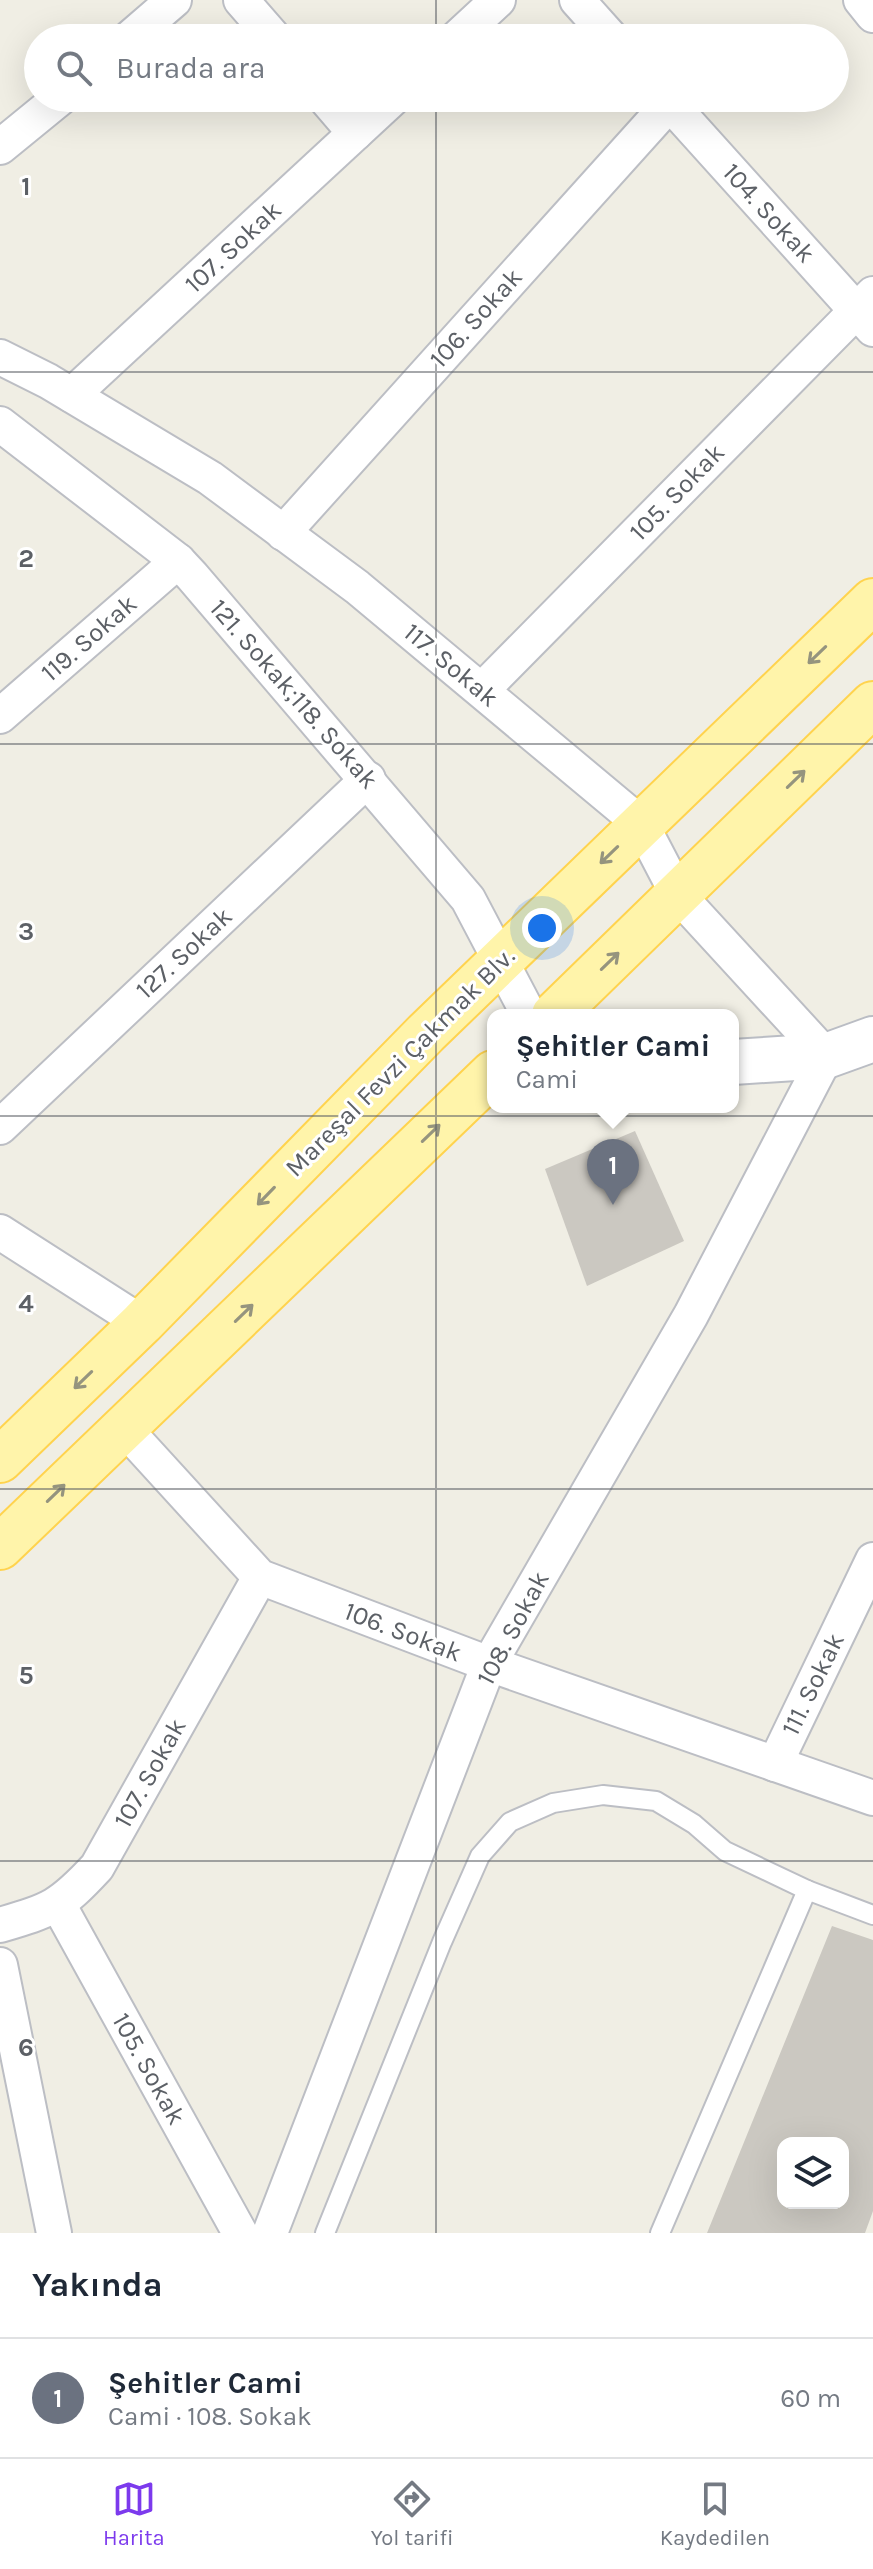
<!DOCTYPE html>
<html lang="tr">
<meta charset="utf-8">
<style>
:root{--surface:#fff;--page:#f2f2f3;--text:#1f2937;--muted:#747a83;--line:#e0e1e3;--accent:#7c3aed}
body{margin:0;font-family:Karla,sans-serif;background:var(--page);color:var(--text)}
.controls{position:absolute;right:24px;bottom:24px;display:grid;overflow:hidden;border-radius:16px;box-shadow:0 8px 32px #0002}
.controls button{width:72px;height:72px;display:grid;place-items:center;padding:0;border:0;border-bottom:2px solid var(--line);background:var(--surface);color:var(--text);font:40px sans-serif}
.you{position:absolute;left:542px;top:928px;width:28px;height:28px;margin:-20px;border:6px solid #fff;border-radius:50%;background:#1a73e8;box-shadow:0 0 0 12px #1a73e833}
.badge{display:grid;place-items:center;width:52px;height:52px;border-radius:50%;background:var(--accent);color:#fff;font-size:26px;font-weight:700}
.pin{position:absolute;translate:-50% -66px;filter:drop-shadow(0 2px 4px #0008)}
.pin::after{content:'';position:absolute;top:42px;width:28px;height:24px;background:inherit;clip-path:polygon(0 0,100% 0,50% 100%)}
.popup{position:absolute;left:487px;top:1009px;width:252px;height:104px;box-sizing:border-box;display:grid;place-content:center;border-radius:16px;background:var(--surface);filter:drop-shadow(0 2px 6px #0005);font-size:26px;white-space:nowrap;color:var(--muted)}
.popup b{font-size:30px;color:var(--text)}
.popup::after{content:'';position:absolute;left:50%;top:100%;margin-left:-16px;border:16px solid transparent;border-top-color:var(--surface)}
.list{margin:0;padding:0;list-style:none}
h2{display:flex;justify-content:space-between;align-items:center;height:104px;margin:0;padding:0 32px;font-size:34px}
h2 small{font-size:26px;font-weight:400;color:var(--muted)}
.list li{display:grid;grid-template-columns:52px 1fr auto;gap:24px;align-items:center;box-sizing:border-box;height:120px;padding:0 32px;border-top:2px solid var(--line)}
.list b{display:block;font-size:30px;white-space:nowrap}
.list p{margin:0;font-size:26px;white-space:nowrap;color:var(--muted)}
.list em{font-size:26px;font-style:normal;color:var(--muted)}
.icon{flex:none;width:44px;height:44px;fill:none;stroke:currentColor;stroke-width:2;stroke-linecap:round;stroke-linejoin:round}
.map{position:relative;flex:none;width:873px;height:2233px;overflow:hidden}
.search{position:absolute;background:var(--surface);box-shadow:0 8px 32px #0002;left:24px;right:24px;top:24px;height:88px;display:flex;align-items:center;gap:20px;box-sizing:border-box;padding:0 28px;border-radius:44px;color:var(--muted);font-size:30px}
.sheet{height:224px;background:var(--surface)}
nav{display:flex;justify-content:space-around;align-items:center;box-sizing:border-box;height:112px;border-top:2px solid var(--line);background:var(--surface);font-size:22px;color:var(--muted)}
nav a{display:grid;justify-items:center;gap:4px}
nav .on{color:var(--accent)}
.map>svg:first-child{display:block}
</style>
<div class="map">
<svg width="873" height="2233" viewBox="0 0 873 2233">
<rect width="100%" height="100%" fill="#f0eee4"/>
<g fill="#cbc8c1" fill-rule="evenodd">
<polygon points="635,1131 684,1241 587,1286 545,1169"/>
<path d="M 832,1926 L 873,1940 L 873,2211 L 865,2233 L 707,2233 ZM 783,2143 L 843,2143 L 843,2203 L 783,2203 Z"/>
</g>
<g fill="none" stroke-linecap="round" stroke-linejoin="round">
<defs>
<g id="service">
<polyline points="325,2233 442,1942 480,1856 510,1822 553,1803 603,1795 656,1801 694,1824 725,1851 807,1890"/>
<polyline points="660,2233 807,1890 873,1915"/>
</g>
<g id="minor">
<polyline points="241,0 274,38"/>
<polyline points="577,0 611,38"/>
<polyline points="861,0 873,15"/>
<polyline points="130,38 174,0"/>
<polyline points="457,38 498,0"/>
<polyline points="325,98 355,133"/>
<polyline points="665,98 873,329"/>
<polyline points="0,147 60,98"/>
<polyline points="0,357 48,381 210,478 357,587 641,824 678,895 826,1056 691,1315 489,1664 270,2233"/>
<polyline points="72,395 393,98"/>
<polyline points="0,424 178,561 192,576 468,899 529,1015"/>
<polyline points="283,533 670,103"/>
<polyline points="482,690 873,294"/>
<polyline points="0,716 178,561"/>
<polyline points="0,1127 368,779"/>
<polyline points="0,1232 142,1323"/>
<polyline points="124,1428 260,1577 489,1664 873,1798"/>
<polyline points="775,1764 873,1560"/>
<polyline points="58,1904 240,2233"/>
<path d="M 0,1925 C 51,1910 60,1907 97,1867 L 260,1577"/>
<polyline points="0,1965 54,2233"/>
</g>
<polyline id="secondary" points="733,1062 826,1056 873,1039"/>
<g id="primary">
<polyline points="554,1015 873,704"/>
<polyline points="0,1460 142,1323 426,1033 873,601"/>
<polyline points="0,1547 493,1073"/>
</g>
</defs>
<use href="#service" stroke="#bcbec4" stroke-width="22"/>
<use href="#minor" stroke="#bcbec4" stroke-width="38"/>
<use href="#secondary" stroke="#babdc4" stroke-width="48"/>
<use href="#primary" stroke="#ffd34e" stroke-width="48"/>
<use href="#service" stroke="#fff" stroke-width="18"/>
<use href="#minor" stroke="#fff" stroke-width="34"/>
<use href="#secondary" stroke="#fff" stroke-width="44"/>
<use href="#primary" stroke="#fff4aa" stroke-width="44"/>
</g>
<defs><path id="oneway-shaft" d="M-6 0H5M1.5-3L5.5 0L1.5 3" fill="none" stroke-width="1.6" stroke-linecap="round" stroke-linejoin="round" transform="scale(2)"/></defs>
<g stroke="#95947e">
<use href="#oneway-shaft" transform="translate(817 655) rotate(136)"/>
<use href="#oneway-shaft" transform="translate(796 779) rotate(-44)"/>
<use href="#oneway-shaft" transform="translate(609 855) rotate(136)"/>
<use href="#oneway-shaft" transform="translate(610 961) rotate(-44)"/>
<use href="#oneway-shaft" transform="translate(431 1133) rotate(-44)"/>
<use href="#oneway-shaft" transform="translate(266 1196) rotate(134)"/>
<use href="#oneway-shaft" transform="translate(244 1313) rotate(-44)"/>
<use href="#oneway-shaft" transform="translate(83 1380) rotate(136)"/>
<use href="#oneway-shaft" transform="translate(56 1493) rotate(-44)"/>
</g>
<path fill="none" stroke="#5c6066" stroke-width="2" stroke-opacity="0.55" d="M 436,0 L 436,38M 436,98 L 436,2233M 0,372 L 873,372M 0,744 L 873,744M 0,1116 L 873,1116M 0,1489 L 873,1489M 0,1861 L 873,1861"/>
<g text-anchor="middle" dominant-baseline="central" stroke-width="6" stroke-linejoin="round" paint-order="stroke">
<g font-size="26" fill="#5c6066" stroke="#fff">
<text transform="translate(769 213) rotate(48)">104. Sokak</text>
<text transform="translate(233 247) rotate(-43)">107. Sokak</text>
<text transform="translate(476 318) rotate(-48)">106. Sokak</text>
<text transform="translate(677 492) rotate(-46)">105. Sokak</text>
<text transform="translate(89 638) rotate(-41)">119. Sokak</text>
<text transform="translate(451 665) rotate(40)">117. Sokak</text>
<text transform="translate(294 694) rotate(49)">121. Sokak;118. Sokak</text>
<text transform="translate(184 953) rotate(-43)">127. Sokak</text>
<text transform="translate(400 1062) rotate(-45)">Mareşal Fevzi Çakmak Blv.</text>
<text transform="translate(513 1628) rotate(-62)">108. Sokak</text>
<text transform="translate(403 1632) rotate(21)">106. Sokak</text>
<text transform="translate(813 1684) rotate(-64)">111. Sokak</text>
<text transform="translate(150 1773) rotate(-61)">107. Sokak</text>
<text transform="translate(149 2069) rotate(61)">105. Sokak</text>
</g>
</g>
<g font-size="26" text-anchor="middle" font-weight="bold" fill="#5c6066" stroke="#fff" stroke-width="6" stroke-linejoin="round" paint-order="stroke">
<text x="26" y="195">1</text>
<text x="26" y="567">2</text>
<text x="26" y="940">3</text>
<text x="26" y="1312">4</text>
<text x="26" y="1684">5</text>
<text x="26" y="2056">6</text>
</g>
</svg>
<div class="controls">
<button><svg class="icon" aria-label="layers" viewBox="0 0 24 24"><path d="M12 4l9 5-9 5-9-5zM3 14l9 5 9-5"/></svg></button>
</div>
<div class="you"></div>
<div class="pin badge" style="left:613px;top:1205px;background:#6b7280">1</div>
<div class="popup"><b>Şehitler Cami</b>Cami</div>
<div class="search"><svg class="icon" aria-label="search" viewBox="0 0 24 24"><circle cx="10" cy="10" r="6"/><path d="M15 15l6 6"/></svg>Burada ara</div>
</div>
<section class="sheet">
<h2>Yakında<small></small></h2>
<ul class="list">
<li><span class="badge" style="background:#6b7280">1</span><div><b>Şehitler Cami</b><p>Cami · 108. Sokak</p></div><em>60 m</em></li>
</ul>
</section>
<nav>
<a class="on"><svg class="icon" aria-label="map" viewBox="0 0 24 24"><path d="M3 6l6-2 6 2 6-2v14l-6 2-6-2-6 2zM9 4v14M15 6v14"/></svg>Harita</a>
<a><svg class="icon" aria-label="directions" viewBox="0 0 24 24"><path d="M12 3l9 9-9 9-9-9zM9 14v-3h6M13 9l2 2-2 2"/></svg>Yol tarifi</a>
<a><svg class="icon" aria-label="saved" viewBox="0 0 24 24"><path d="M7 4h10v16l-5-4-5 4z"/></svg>Kaydedilen</a>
</nav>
